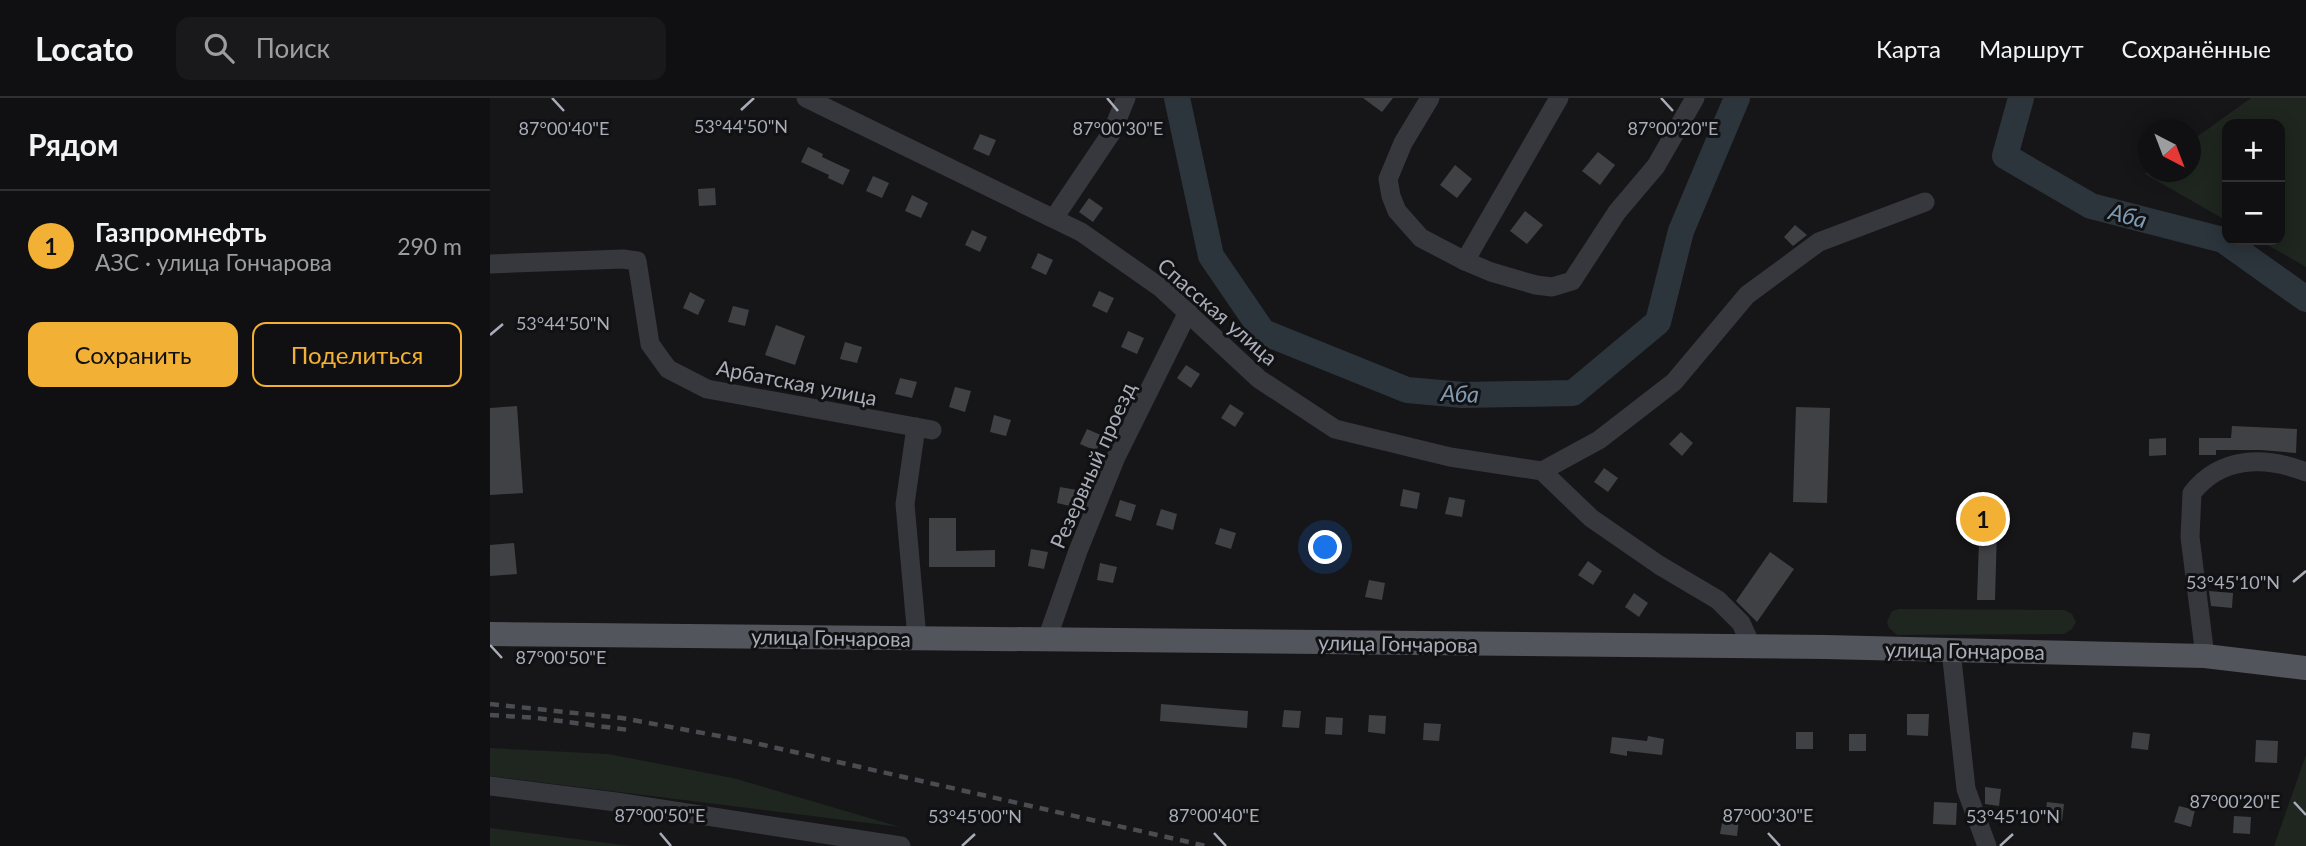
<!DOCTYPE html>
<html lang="ru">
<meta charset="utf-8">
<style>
:root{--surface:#101012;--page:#19191b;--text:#f1f3f6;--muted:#9c9d9f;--line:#303032;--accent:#f2b134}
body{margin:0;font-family:Lato,sans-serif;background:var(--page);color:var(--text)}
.controls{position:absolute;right:21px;top:21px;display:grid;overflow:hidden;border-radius:14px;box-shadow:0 4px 18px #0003}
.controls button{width:63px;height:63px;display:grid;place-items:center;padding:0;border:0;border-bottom:2px solid var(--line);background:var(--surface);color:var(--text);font:35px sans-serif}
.compass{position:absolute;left:1648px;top:21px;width:63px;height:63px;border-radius:50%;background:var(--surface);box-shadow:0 4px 18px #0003;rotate:138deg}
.you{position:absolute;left:836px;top:450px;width:24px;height:24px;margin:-18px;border:5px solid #fff;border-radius:50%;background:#1a73e8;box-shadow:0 0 0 10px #1a73e833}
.badge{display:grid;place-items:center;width:46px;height:46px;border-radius:50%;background:var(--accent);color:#111;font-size:23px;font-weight:700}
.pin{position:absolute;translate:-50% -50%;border:4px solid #fff;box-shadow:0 2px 7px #0006}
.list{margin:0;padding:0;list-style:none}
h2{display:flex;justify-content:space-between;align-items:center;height:91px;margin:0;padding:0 28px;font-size:30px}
h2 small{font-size:23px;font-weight:400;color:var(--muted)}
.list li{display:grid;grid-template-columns:46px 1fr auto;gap:21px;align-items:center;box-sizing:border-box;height:112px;padding:0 28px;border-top:2px solid var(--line)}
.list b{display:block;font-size:26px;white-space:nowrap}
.list p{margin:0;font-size:23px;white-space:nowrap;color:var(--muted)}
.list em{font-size:23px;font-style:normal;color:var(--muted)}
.actions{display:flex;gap:14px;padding:21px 28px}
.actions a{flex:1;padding:16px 0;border:2px solid var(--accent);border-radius:14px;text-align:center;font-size:24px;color:var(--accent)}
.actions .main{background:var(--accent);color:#111}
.icon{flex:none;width:38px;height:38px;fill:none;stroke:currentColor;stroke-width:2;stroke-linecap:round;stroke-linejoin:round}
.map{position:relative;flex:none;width:1816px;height:748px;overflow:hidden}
header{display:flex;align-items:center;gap:42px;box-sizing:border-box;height:98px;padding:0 35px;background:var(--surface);border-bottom:2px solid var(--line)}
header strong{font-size:33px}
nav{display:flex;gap:38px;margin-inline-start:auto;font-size:24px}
.search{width:490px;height:63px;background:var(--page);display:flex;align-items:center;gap:18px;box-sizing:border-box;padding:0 24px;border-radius:14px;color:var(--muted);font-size:26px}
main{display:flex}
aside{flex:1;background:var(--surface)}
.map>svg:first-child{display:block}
</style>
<header>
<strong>Locato</strong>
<div class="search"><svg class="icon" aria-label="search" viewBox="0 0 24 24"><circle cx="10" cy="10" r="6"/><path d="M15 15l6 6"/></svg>Поиск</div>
<nav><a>Карта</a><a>Маршрут</a><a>Сохранённые</a></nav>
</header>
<main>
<aside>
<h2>Рядом<small></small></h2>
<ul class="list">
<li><span class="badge">1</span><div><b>Газпромнефть</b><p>АЗС · улица Гончарова</p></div><em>290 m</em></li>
</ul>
<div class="actions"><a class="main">Сохранить</a><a>Поделиться</a></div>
</aside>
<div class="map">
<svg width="1816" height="748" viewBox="0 0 1816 748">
<rect width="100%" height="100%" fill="#161618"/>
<g fill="#1e261f">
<polygon points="1761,0 1816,0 1816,169 1769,142 1790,142 1790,26 1737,26 1737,123 1655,76 1658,73 1700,74 1701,43"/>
<polygon points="1409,511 1575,512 1582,516 1586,524 1582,531 1574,536 1407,537 1399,530 1397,524 1402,513"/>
<polygon points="0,650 118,656 243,680 410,729 0,678"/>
<polygon points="1816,657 1816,748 1784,748"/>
<polygon points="0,730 141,748 0,748"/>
</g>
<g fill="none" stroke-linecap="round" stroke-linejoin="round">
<g stroke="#2c353c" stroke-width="26">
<polyline points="687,0 721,158 773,234 917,292 973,297 1083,295 1168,224 1191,133 1247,0"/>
<polyline points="1531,0 1515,58 1601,108 1733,142 1816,201"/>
</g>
</g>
<g fill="#404145">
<polygon points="873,0 903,0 892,14"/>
<polygon points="490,36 506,42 499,58 483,51"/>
<polygon points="318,49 333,56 332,59 360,72 353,87 338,80 339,77 311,64"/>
<polygon points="1108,54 1125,67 1110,87 1092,73"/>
<polygon points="965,67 982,81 967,100 950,87"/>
<polygon points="383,78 399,85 392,100 376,93"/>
<polygon points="225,90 226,107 209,108 208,91"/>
<polygon points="422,97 438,105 431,120 415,113"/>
<polygon points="599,100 613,110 603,124 589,114"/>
<polygon points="1035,113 1053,127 1037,146 1020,133"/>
<polygon points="1305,127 1317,137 1303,148 1294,139"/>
<polygon points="482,132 497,139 490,154 475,147"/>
<polygon points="548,155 563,162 556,177 541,170"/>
<polygon points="609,193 624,200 617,215 602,208"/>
<polygon points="200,194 215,202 208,217 193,210"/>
<polygon points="243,208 259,212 255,228 238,224"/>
<polygon points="286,227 315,238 305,267 275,257"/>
<polygon points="638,233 654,240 647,256 631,249"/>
<polygon points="355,244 372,249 367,265 350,261"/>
<polygon points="696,267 710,276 701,290 687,280"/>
<polygon points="410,280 427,284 422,300 405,296"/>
<polygon points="465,289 481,293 475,314 459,309"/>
<polygon points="740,306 754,315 745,329 731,320"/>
<polygon points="27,308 33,395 0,397 0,310"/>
<polygon points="1306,309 1340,310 1337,405 1303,404"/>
<polygon points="504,317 521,322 516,338 500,334"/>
<polygon points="1742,328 1807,331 1806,355 1771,352 1726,352 1726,357 1709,357 1709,340 1741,340"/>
<polygon points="597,331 613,338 606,353 590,346"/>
<polygon points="1191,334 1203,345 1192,358 1179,346"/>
<polygon points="1676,340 1676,357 1659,358 1659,341"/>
<polygon points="1114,370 1128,380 1118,394 1104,384"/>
<polygon points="570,389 587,392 584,409 567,405"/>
<polygon points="913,391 930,395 927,411 910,408"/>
<polygon points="959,399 975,402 972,419 955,416"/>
<polygon points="630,402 646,407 641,423 625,418"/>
<polygon points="1502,410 1519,410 1519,430 1507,430 1505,502 1487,502 1490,413 1502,414"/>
<polygon points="671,411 687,416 683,432 666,427"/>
<polygon points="439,420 466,420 466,453 505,452 505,469 439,469"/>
<polygon points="730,430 746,435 741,451 725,446"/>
<polygon points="24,445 27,476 0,478 0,447"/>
<polygon points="541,451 558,454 554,471 538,468"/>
<polygon points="1280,454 1304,471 1267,524 1246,503"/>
<polygon points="1098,463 1112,473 1103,487 1088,477"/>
<polygon points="610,465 627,469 623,485 607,482"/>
<polygon points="879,482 895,485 892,502 875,499"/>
<polygon points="1719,493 1743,495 1742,510 1721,508"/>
<polygon points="1144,495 1158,505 1149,519 1135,509"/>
<polygon points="671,606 758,613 757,630 670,623"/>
<polygon points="794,612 811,613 809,630 792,629"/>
<polygon points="1417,616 1439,616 1438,638 1417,637"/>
<polygon points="879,617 896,618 895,636 878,634"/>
<polygon points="836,619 853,620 852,637 835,636"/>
<polygon points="934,625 951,626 949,643 933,642"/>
<rect x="1306" y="634" width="17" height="17"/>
<polygon points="1643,634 1660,636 1658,652 1641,650"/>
<rect x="1359" y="636" width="17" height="17"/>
<polygon points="1158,638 1174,641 1172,657 1137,653 1137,658 1120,655 1122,639 1157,643"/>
<polygon points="1766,642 1788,643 1787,665 1765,664"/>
<polygon points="1495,689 1511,691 1509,708 1495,706"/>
<polygon points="1444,704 1467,705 1466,727 1443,726"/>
<polygon points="1557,704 1574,706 1572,723 1555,721"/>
<polygon points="1689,708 1705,712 1701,729 1684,724"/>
<polygon points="1744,718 1761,719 1760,736 1743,735"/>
<polygon points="1233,719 1249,721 1247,738 1230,736"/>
</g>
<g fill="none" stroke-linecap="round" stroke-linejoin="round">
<g stroke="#37383d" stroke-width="19">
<polyline points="316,0 591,134 671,190 769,281 845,331 960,359 1052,373 1101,420 1169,467 1228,502 1251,525 1262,549"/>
<polyline points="940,0 913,45 898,81 901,98 907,113 931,140 975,163 1001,174 1046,187 1062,189 1082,183 1127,114 1166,68 1205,0"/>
<polyline points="564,120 622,34 636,0"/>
<polyline points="975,163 1069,0"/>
<polyline points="0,166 133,161 147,163 160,246 178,271 217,291 442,332"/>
<polyline points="426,329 415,406 427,540"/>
<polyline points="1052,373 1109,342 1184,284 1257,197 1329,144 1435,104"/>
<polyline points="557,541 588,453 626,359 698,214"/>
<polyline points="1461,552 1476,691 1497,748"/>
<path d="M 1715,558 L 1700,439 L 1702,395 C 1731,358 1775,358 1816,374"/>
<polyline points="0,688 126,704 411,748"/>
</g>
<polyline stroke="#53555c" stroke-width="24" points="0,536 1335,549 1715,558 1816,570"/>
<g stroke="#4a4c52" stroke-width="4.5" stroke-dasharray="9 7" stroke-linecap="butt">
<polyline points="0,606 132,620 256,643 716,748"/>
<polyline points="0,617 47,620 139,632"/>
</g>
</g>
<path fill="none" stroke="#a8adb8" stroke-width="2.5" d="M 62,0 L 74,13M 617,0 L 628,13M 1171,0 L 1183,13M 251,12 L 264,0M 0,237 L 13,226M 1803,484 L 1816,473M 0,547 L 12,560M 1804,704 L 1816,717M 170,735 L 181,748M 724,735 L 736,748M 1278,735 L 1290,748M 472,748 L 485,736M 1510,748 L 1523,736"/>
<g text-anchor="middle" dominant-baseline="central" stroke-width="6" stroke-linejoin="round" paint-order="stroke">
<g font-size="21" fill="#a8adb8" stroke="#111113">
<text transform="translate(728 213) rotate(41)">Спасская улица</text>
<text transform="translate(307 284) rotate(11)">Арбатская улица</text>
<text transform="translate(602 367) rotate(-66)">Резервный проезд</text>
<text transform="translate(341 539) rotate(1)">улица Гончарова</text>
<text transform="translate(908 545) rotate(1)">улица Гончарова</text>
<text transform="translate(1475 552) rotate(1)">улица Гончарова</text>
</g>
<g font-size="23" font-style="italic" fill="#7f9bb3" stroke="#111113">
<text transform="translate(1638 117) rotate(15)">Аба</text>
<text transform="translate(970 295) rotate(3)">Аба</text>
</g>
</g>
<g font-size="18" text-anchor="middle" fill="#a8adb8" stroke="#111113" stroke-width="6" stroke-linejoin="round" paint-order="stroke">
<text x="251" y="35">53°44'50"N</text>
<text x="74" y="37">87°00'40"E</text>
<text x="628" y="37">87°00'30"E</text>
<text x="1183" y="37">87°00'20"E</text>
<text x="73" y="232">53°44'50"N</text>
<text x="1743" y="491">53°45'10"N</text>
<text x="71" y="566">87°00'50"E</text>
<text x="1745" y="710">87°00'20"E</text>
<text x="170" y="724">87°00'50"E</text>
<text x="724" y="724">87°00'40"E</text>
<text x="1278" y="724">87°00'30"E</text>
<text x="485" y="725">53°45'00"N</text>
<text x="1523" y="725">53°45'10"N</text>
</g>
</svg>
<div class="controls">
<button>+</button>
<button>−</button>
</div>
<svg class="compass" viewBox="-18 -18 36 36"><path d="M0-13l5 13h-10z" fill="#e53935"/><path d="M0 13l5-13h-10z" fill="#9c9d9f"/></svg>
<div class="you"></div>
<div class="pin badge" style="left:1493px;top:421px">1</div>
</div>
</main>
